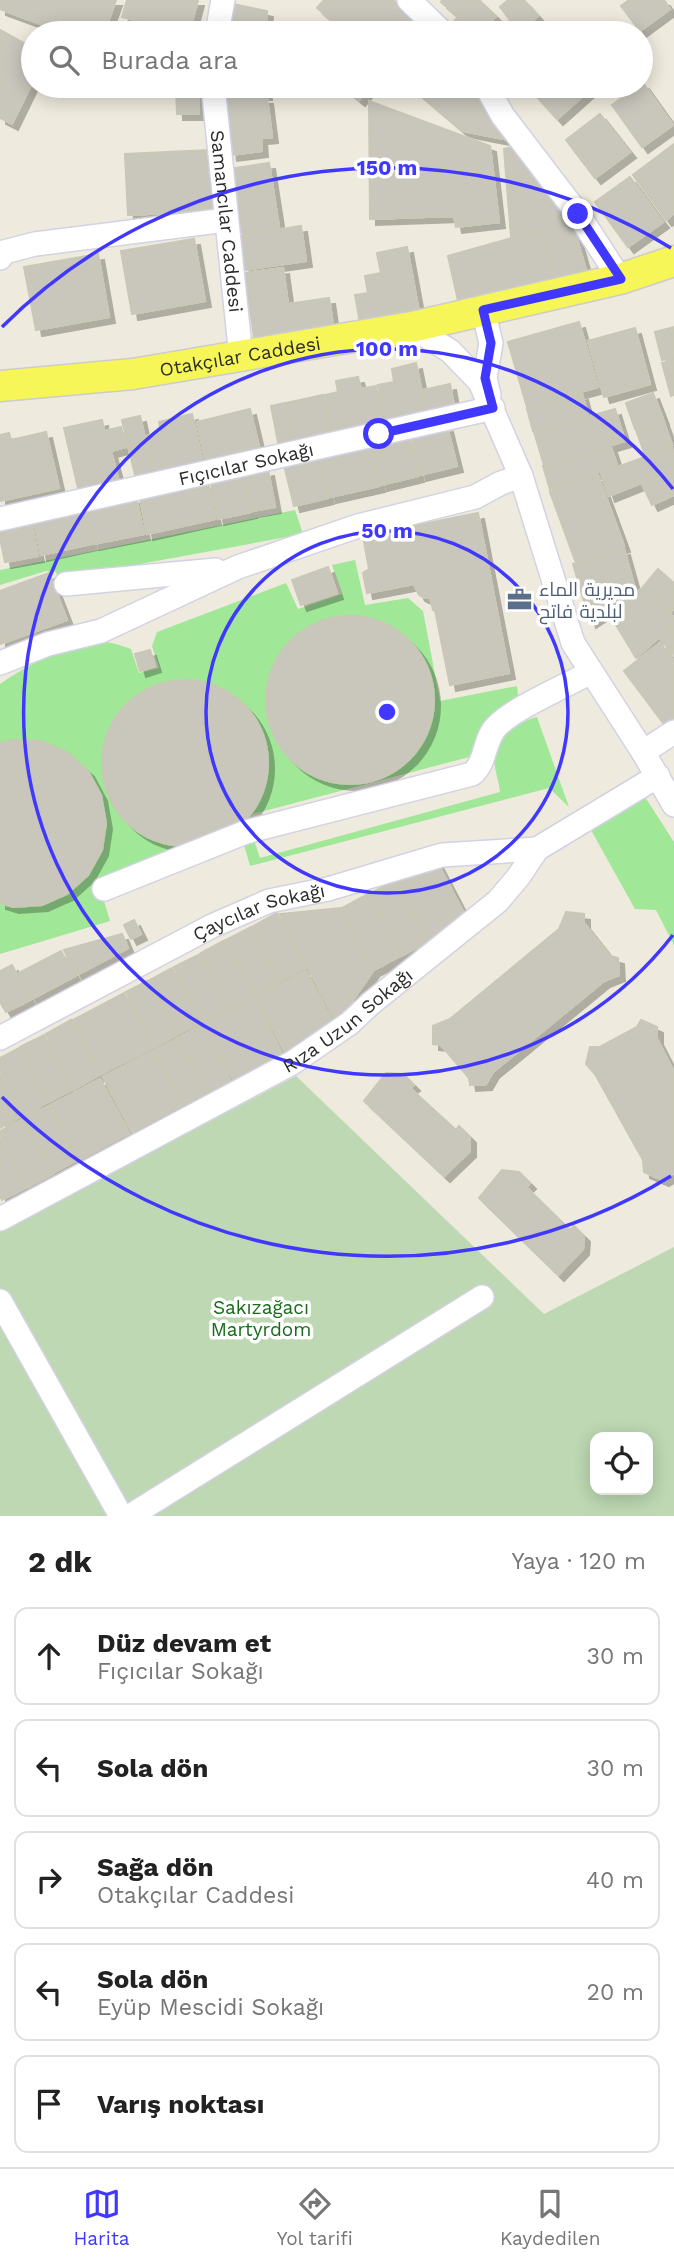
<!DOCTYPE html>
<html lang="tr">
<meta charset="utf-8">
<style>
:root{--surface:#fff;--page:#f6f6f6;--text:#222;--muted:#767676;--line:#e0e0e0;--accent:#4138ff}
body{margin:0;font-family:"Work Sans",Cairo,sans-serif;background:var(--page);color:var(--text)}
.controls{position:absolute;right:21px;bottom:21px;display:grid;overflow:hidden;border-radius:14px;box-shadow:0 4px 18px #0003}
.controls button{width:63px;height:63px;display:grid;place-items:center;padding:0;border:0;border-bottom:2px solid var(--line);background:var(--surface);color:var(--text);font:35px sans-serif}
.stop{position:absolute;width:21px;height:21px;margin:-16px;border:5px solid #4138ff;border-radius:50%;background:#fff}
.stop.end{background:#4138ff;border-color:#fff;box-shadow:0 2px 7px #0008}
.list{margin:0;padding:0;list-style:none}
h2{display:flex;justify-content:space-between;align-items:center;height:91px;margin:0;padding:0 28px;font-size:30px}
h2 small{font-size:23px;font-weight:400;color:var(--muted)}
.list li{display:grid;grid-template-columns:46px 1fr auto;gap:21px;align-items:center;box-sizing:border-box;height:98px;margin:0 14px 14px;padding:0 14px;border:2px solid var(--line);border-radius:14px}
.list b{display:block;font-size:26px;white-space:nowrap}
.list p{margin:0;font-size:23px;white-space:nowrap;color:var(--muted)}
.list em{font-size:23px;font-style:normal;color:var(--muted)}
.icon{flex:none;width:38px;height:38px;fill:none;stroke:currentColor;stroke-width:2;stroke-linecap:round;stroke-linejoin:round}
.map{position:relative;flex:none;width:674px;height:1516px;overflow:hidden}
.search{position:absolute;background:var(--surface);box-shadow:0 4px 18px #0003;left:21px;right:21px;top:21px;height:77px;display:flex;align-items:center;gap:18px;box-sizing:border-box;padding:0 24px;border-radius:38px;color:var(--muted);font-size:26px}
.sheet{height:651px;background:var(--surface)}
nav{display:flex;justify-content:space-around;align-items:center;box-sizing:border-box;height:98px;border-top:2px solid var(--line);background:var(--surface);font-size:19px;color:var(--muted)}
nav a{display:grid;justify-items:center;gap:4px}
nav .on{color:var(--accent)}
.map>svg:first-child{display:block}
</style>
<div class="map">
<svg width="674" height="1516" viewBox="0 0 674 1516">
<defs>
<filter id="shadow"><feDropShadow dx="6" dy="6" stdDeviation="0" flood-color="#0004"/></filter>
</defs>
<rect width="100%" height="100%" fill="#eeeadd"/>
<g fill="#a0e797" fill-rule="evenodd">
<polygon points="295,510 303,534 58,579 56,572 46,571 0,585 0,570"/>
<path d="M 355,560 L 365,605 L 408,598 L 423,611 L 440,701 L 517,686 L 519,704 L 473,756 L 253,814 L 249,818 L 249,824 L 98,881 L 110,921 L 0,954 L 0,903 C 33,913 72,899 90,870 C 94,864 96,856 98,850 C 100,843 104,836 105,829 C 106,816 102,804 99,792 L 0,744 L 0,684 C 27,665 70,643 103,642 C 112,642 122,646 131,649 L 139,673 L 159,668 L 152,646 L 157,632 L 286,583 L 298,609 L 342,594 L 332,565 ZM 348,618 C 467,628 454,781 353,784 C 252,787 229,635 348,618 ZM 183,679 C 240,685 278,723 265,783 C 262,796 253,815 241,823 C 231,829 217,833 206,837 C 201,840 193,844 187,845 C 162,848 137,832 121,815 C 92,784 97,728 129,701 C 145,687 163,682 183,679 Z"/>
<path d="M 537,717 L 569,807 L 549,788 L 250,866 L 243,841 L 253,837 L 260,858 L 500,792 C 499,781 494,769 494,758 C 493,736 519,722 537,717 Z"/>
<polygon points="645,797 674,842 674,945 656,910 635,909 591,830"/>
</g>
<path fill="#bdd8b3" fill-rule="evenodd" d="M 296,1076 L 544,1314 L 674,1247 L 674,1516 L 0,1516 L 0,1231 ZM 595,1437 L 648,1437 L 648,1490 L 595,1490 Z"/>
<g fill="#c9c7bc" stroke="#c9c7b6" stroke-width="2" filter="url(#shadow)">
<polygon points="0,0 116,0 104,33 65,33 0,9"/>
<polygon points="127,0 198,0 189,33 122,17"/>
<polygon points="324,0 393,0 414,18 402,33 346,33 317,8"/>
<polygon points="442,0 472,0 457,16 441,2"/>
<polygon points="473,0 479,0 496,16 480,33 457,33 449,27"/>
<polygon points="508,0 524,0 538,16 518,33 494,33 510,20 500,7"/>
<polygon points="629,0 664,0 670,9 640,31 621,6"/>
<polygon points="228,3 267,11 265,33 222,33"/>
<polygon points="130,23 150,29 149,33 127,33"/>
<polygon points="0,30 33,48 33,81 12,124 0,118"/>
<polygon points="643,83 673,125 642,147 612,105"/>
<polygon points="176,86 198,86 199,114 177,114"/>
<polygon points="223,86 265,86 266,94 224,94"/>
<polygon points="342,86 371,86 359,100"/>
<polygon points="410,86 478,86 503,139 463,131"/>
<polygon points="527,86 594,86 557,119"/>
<polygon points="224,97 267,98 272,137 261,138 262,151 231,155"/>
<polygon points="369,101 490,146 499,222 456,227 454,216 370,219"/>
<polygon points="600,114 630,152 595,178 566,140"/>
<polygon points="674,144 674,213 666,220 633,175"/>
<polygon points="512,147 569,212 586,270 557,279 542,228 511,237 504,149"/>
<polygon points="209,150 212,211 128,215 125,154"/>
<polygon points="269,163 279,227 238,233 228,169"/>
<polygon points="630,177 663,222 628,247 595,202"/>
<polygon points="301,226 306,261 244,270 239,236"/>
<polygon points="540,230 555,281 459,305 448,256"/>
<polygon points="194,239 205,301 132,314 121,251"/>
<polygon points="407,247 419,312 360,323 355,295 368,293 365,276 381,273 377,253"/>
<polygon points="98,254 109,317 36,330 24,267"/>
<polygon points="283,268 288,304 329,298 334,332 255,344 245,273"/>
<polygon points="579,322 598,387 527,407 508,342"/>
<polygon points="674,327 674,357 662,360 655,332"/>
<polygon points="635,328 650,384 604,397 588,341"/>
<polygon points="674,360 674,395 671,396 662,363"/>
<polygon points="416,363 427,417 387,425 378,385 394,382 392,369"/>
<polygon points="358,377 361,389 376,386 384,426 333,436 325,395 338,392 336,381"/>
<polygon points="450,384 455,411 429,417 423,390"/>
<polygon points="653,393 663,419 635,429 626,403"/>
<polygon points="582,394 588,415 533,431 527,409"/>
<polygon points="323,395 331,437 295,444 286,403"/>
<polygon points="285,403 293,444 279,447 271,406"/>
<polygon points="250,409 260,451 206,463 197,422"/>
<polygon points="615,409 625,441 544,465 534,432"/>
<polygon points="192,414 203,464 155,475 146,436 161,433 159,422"/>
<polygon points="140,416 153,475 136,479 122,420"/>
<polygon points="102,420 104,431 121,427 126,447 111,451 118,478 78,488 64,428"/>
<polygon points="663,420 672,445 645,455 636,430"/>
<polygon points="447,426 457,466 420,475 411,434"/>
<polygon points="46,432 59,488 0,501 0,435 9,433 11,440"/>
<polygon points="409,436 418,476 381,485 372,445"/>
<polygon points="370,445 379,486 330,497 320,457"/>
<polygon points="611,447 617,465 550,490 543,466"/>
<polygon points="672,447 674,470 609,496 601,473"/>
<polygon points="318,457 328,498 294,506 284,465"/>
<polygon points="268,470 275,507 252,511 245,475"/>
<polygon points="674,472 674,495 652,505 642,484"/>
<polygon points="244,475 251,512 218,519 211,482"/>
<polygon points="598,475 624,546 576,563 550,492"/>
<polygon points="208,482 215,519 147,534 140,497"/>
<polygon points="136,497 144,534 93,544 86,508"/>
<polygon points="83,508 91,544 41,555 34,518"/>
<polygon points="478,513 509,673 450,685 435,610 433,610 430,597 425,598 419,595 414,584 367,593 363,573 369,569 363,536"/>
<polygon points="31,519 38,556 5,562 0,538 0,525"/>
<polygon points="624,549 636,592 590,622 573,564"/>
<polygon points="328,567 337,593 301,605 292,580"/>
<polygon points="658,569 674,583 674,608 671,612 642,588"/>
<polygon points="49,573 67,620 0,644 0,591"/>
<polygon points="641,589 674,617 674,624 636,658 610,615"/>
<circle cx="350" cy="700" r="84"/>
<polygon points="674,627 674,653 672,654 660,638"/>
<polygon points="660,643 674,661 674,723 667,728 624,671"/>
<polygon points="150,650 155,666 140,671 135,654"/>
<circle cx="185" cy="763" r="83"/>
<polygon points="13,740 41,741 67,752 88,771 101,795 106,823 102,850 88,875 67,894 42,905 13,907 0,903 0,743"/>
<polygon points="435,858 468,921 428,942 395,880"/>
<polygon points="394,881 426,943 401,956 369,894"/>
<polygon points="368,894 400,956 374,970 342,908"/>
<polygon points="340,908 373,971 337,1023 280,914"/>
<polygon points="566,912 584,914 584,923 610,956 618,958 619,975 604,981 493,1072 486,1084 470,1085 469,1078 441,1045 433,1044 433,1026 450,1019 559,929"/>
<polygon points="277,913 305,968 280,981 252,927"/>
<polygon points="134,920 141,934 131,939 124,925"/>
<polygon points="251,927 278,982 255,995 226,940"/>
<polygon points="122,934 128,948 77,975 64,950"/>
<polygon points="225,940 253,995 229,1008 201,953"/>
<polygon points="61,951 75,976 32,999 19,973"/>
<polygon points="200,954 228,1008 202,1022 174,967"/>
<polygon points="12,965 30,1000 6,1012 0,1002 0,971"/>
<polygon points="172,968 201,1022 176,1035 148,981"/>
<polygon points="306,971 335,1026 285,1052 256,997"/>
<polygon points="147,981 175,1036 154,1047 126,992"/>
<polygon points="124,993 152,1048 101,1074 73,1020"/>
<polygon points="254,998 282,1054 233,1079 204,1024"/>
<polygon points="71,1020 99,1075 74,1089 46,1034"/>
<polygon points="641,1020 657,1027 657,1039 674,1072 674,1173 663,1180 644,1172 643,1160 595,1074 586,1064 590,1047 600,1047 637,1027"/>
<polygon points="202,1025 230,1080 206,1093 178,1038"/>
<polygon points="44,1035 73,1089 49,1102 20,1047"/>
<polygon points="177,1039 205,1093 183,1105 155,1050"/>
<polygon points="19,1048 48,1102 23,1116 0,1070 0,1058"/>
<polygon points="153,1051 182,1105 132,1132 103,1077"/>
<polygon points="386,1073 403,1074 414,1085 410,1088 456,1130 459,1126 470,1137 470,1151 444,1176 364,1101"/>
<polygon points="0,1074 21,1116 0,1128"/>
<polygon points="100,1079 129,1133 79,1160 51,1105"/>
<polygon points="49,1106 77,1160 53,1173 24,1118"/>
<polygon points="23,1119 52,1174 28,1187 0,1133 0,1131"/>
<polygon points="0,1137 27,1187 2,1200 0,1196"/>
<polygon points="502,1170 519,1172 530,1183 526,1187 570,1230 574,1226 584,1236 583,1249 558,1275 479,1198"/>
</g>
<g fill="none" stroke-linecap="round" stroke-linejoin="round">
<defs>
<g id="minor">
<polyline points="409,0 443,33"/>
<polyline points="217,33 223,0"/>
<path id="s1" d="M 213,86 L 241,357"/>
<polyline points="486,86 503,116 578,214 620,279"/>
<polyline points="0,258 4,252 35,244 226,220"/>
<polyline points="483,310 491,343 485,378 489,395"/>
<polyline points="412,327 450,351 480,382 521,476 573,643 643,752 674,805"/>
<path id="s2" d="M 0,519 L 493,408"/>
<polyline points="66,584 216,570"/>
<polyline points="0,663 48,644 101,631 238,567 358,526 475,497 501,483 521,476"/>
<polyline points="643,752 674,732"/>
<path d="M 104,889 L 246,832 L 472,774 C 487,762 483,740 497,726 C 516,707 566,686 591,672"/>
<path id="s3" d="M 0,1038 L 212,926 L 269,901 L 328,889 L 442,855 L 537,849"/>
<path id="s4" d="M 0,1219 L 292,1063 L 350,1023 L 370,1004 L 498,901 L 519,876 L 537,849 L 658,776"/>
<polyline points="0,1301 121,1516"/>
<polyline points="130,1516 482,1297"/>
</g>
<g id="major">
<path id="s5" d="M 0,386 L 133,374 L 412,327 L 620,279 L 674,261"/>
</g>
</defs>
<use href="#minor" stroke="#d3d2e4" stroke-width="26"/>
<use href="#major" stroke="#ccc" stroke-width="33"/>
<use href="#minor" stroke="#fff" stroke-width="23"/>
<use href="#major" stroke="#f7f658" stroke-width="30"/>
</g>
<g fill="none" stroke-linecap="round" stroke-linejoin="round">
<polyline stroke="#4138ff" stroke-width="9" points="379,434 493,408 485,378 491,343 483,310 621,279 578,214"/>
</g>
<g fill="none" stroke="#4138ff" stroke-width="3.5">
<circle cx="387" cy="712" r="181"/>
<path d="M673 935A363 363 0 1 1 673 489"/>
<path d="M671 1176A544 544 0 0 1 2 1097M2 327A544 544 0 0 1 671 248"/>
</g>
<defs>
<symbol id="office-bare" viewBox="-9 -9 18 18"><path d="M-6-3h4V-5.5h4V-3h4V5H-6ZM-1-4.5V-3h2v-1.5ZM-6 0V1H6V0Z" fill="#5c6f8a" stroke="#fff" stroke-width="2.5" paint-order="stroke"/></symbol>
</defs>
<g fill-rule="evenodd">
<use href="#office-bare" x="502" y="582" width="35" height="35"/>
</g>
<g text-anchor="middle" dominant-baseline="central" stroke-width="7" stroke-linejoin="round" paint-order="stroke">
<g font-size="19" fill="#2b2b2b" stroke="#fff">
<text stroke="none"><textPath href="#s1" startOffset="136">Samancılar Caddesi</textPath></text>
<text stroke="none"><textPath href="#s5" startOffset="242">Otakçılar Caddesi</textPath></text>
<text stroke="none"><textPath href="#s2" startOffset="252">Fıçıcılar Sokağı</textPath></text>
<text stroke="none"><textPath href="#s3" startOffset="289">Çaycılar Sokağı</textPath></text>
<text stroke="none"><textPath href="#s4" startOffset="401">Rıza Uzun Sokağı</textPath></text>
</g>
<g font-size="19" fill="#4e5e75" stroke="#fff" text-anchor="start">
<text x="539" y="589">مديرية الماء<tspan x="539" dy="22">لبلدية فاتح</tspan></text>
</g>
<g font-size="19" fill="#176c19" stroke="#fff">
<text x="261" y="1307">Sakızağacı<tspan x="261" dy="22">Martyrdom</tspan></text>
</g>
</g>
<circle cx="387" cy="712" r="10" fill="#4138ff" stroke="#fff" stroke-width="3.5"/>
<g font-size="21" text-anchor="middle" font-weight="bold" fill="#4138ff" stroke="#fff" stroke-width="7" stroke-linejoin="round" paint-order="stroke">
<text x="387" y="175">150 m</text>
<text x="387" y="356">100 m</text>
<text x="387" y="538">50 m</text>
</g>
</svg>
<div class="controls">
<button><svg class="icon" aria-label="locate" viewBox="0 0 24 24"><circle cx="12" cy="12" r="6"/><path d="M12 2v4M12 18v4M2 12h4M18 12h4"/></svg></button>
</div>
<div class="stop" style="left:379px;top:434px"></div>
<div class="stop end" style="left:578px;top:214px"></div>
<div class="search"><svg class="icon" aria-label="search" viewBox="0 0 24 24"><circle cx="10" cy="10" r="6"/><path d="M15 15l6 6"/></svg>Burada ara</div>
</div>
<section class="sheet">
<h2>2 dk<small>Yaya · 120 m</small></h2>
<ul class="list">
<li><svg class="icon" aria-label="ahead" viewBox="0 0 24 24"><path d="M12 20V5M6 11l6-6 6 6"/></svg><div><b>Düz devam et</b><p>Fıçıcılar Sokağı</p></div><em>30 m</em></li>
<li><svg class="icon" aria-label="left" viewBox="0 0 24 24"><path d="M17 20v-9H6M10 6l-5 5 5 5"/></svg><div><b>Sola dön</b></div><em>30 m</em></li>
<li><svg class="icon" aria-label="right" viewBox="0 0 24 24"><path d="M7 20v-9h11M14 6l5 5-5 5"/></svg><div><b>Sağa dön</b><p>Otakçılar Caddesi</p></div><em>40 m</em></li>
<li><svg class="icon" aria-label="left" viewBox="0 0 24 24"><path d="M17 20v-9H6M10 6l-5 5 5 5"/></svg><div><b>Sola dön</b><p>Eyüp Mescidi Sokağı</p></div><em>20 m</em></li>
<li><svg class="icon" aria-label="arrive" viewBox="0 0 24 24"><path d="M6 21V4h12l-3 4 3 4H6"/></svg><div><b>Varış noktası</b></div></li>
</ul>
</section>
<nav>
<a class="on"><svg class="icon" aria-label="map" viewBox="0 0 24 24"><path d="M3 6l6-2 6 2 6-2v14l-6 2-6-2-6 2zM9 4v14M15 6v14"/></svg>Harita</a>
<a><svg class="icon" aria-label="directions" viewBox="0 0 24 24"><path d="M12 3l9 9-9 9-9-9zM9 14v-3h6M13 9l2 2-2 2"/></svg>Yol tarifi</a>
<a><svg class="icon" aria-label="saved" viewBox="0 0 24 24"><path d="M7 4h10v16l-5-4-5 4z"/></svg>Kaydedilen</a>
</nav>
